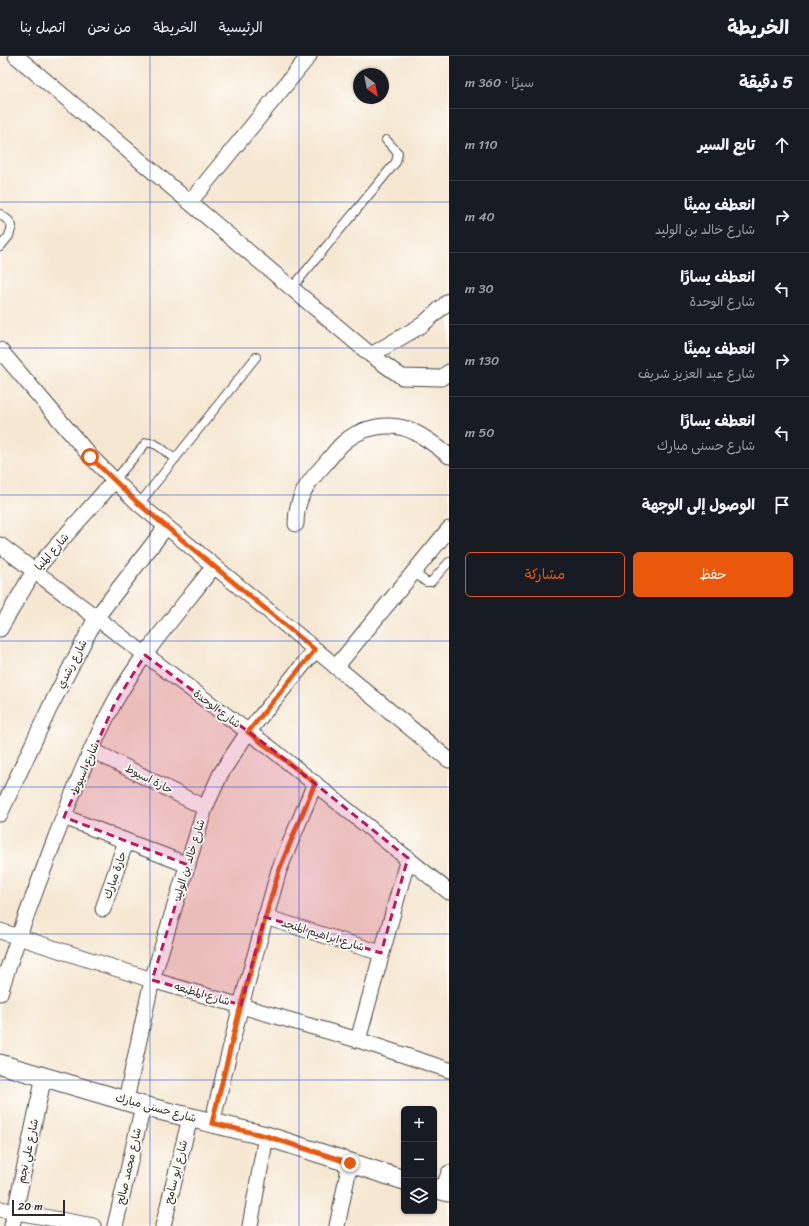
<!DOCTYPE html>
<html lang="ar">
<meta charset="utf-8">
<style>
:root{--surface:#171b24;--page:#20242c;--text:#f1f3f6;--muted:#9ea1a6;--line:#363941;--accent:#ea580c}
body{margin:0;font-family:Sriracha,"Playpen Sans Arabic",sans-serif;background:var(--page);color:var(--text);direction:rtl}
.controls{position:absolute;right:12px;bottom:12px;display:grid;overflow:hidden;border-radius:6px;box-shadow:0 1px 3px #0004}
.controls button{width:36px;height:36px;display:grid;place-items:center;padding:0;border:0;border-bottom:1px solid var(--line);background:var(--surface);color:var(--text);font:20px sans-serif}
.compass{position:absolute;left:353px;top:12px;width:36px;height:36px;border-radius:50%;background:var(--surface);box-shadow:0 1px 3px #0004;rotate:148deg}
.scale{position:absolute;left:12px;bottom:10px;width:53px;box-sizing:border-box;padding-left:4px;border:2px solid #2b2b2b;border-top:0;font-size:11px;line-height:14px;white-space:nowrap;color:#2b2b2b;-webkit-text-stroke:3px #fdfcf7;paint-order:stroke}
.stop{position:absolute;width:12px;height:12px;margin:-9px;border:3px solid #ea580c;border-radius:50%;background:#fff}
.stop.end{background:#ea580c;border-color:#fff;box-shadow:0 1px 4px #0008}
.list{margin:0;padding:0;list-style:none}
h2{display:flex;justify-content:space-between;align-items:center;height:52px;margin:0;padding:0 16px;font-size:17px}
h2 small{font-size:13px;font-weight:400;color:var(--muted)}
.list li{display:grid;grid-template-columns:26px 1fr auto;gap:12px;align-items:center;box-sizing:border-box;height:72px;padding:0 16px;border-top:1px solid var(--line)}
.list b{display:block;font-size:15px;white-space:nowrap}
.list p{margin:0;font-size:13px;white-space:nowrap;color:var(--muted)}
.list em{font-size:13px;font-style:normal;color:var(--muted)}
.actions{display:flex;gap:8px;padding:12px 16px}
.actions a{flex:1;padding:9px 0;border:1px solid var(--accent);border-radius:6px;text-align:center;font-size:14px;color:var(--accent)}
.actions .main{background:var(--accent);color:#fff}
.icon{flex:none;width:22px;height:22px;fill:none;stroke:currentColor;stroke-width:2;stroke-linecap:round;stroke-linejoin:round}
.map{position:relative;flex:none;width:449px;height:1170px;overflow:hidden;direction:ltr}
header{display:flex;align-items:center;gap:24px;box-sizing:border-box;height:56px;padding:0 20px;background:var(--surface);border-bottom:1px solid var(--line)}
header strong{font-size:19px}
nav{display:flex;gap:22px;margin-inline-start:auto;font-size:14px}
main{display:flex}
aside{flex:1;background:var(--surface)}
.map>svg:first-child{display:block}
</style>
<header>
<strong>الخريطة</strong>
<nav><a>الرئيسية</a><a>الخريطة</a><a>من نحن</a><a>اتصل بنا</a></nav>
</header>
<main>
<aside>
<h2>5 دقيقة<small>سيرًا · 360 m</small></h2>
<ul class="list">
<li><svg class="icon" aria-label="ahead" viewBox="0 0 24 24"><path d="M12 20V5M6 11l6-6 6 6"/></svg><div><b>تابع السير</b></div><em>110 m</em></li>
<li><svg class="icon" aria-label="right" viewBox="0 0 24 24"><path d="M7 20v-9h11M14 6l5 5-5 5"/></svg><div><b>انعطف يمينًا</b><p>شارع خالد بن الوليد</p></div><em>40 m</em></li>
<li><svg class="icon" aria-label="left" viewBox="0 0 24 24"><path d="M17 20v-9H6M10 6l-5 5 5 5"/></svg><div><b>انعطف يسارًا</b><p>شارع الوحدة</p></div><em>30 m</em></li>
<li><svg class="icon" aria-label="right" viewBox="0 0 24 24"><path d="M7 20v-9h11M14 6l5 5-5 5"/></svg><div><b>انعطف يمينًا</b><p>شارع عبد العزيز شريف</p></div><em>130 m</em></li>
<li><svg class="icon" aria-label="left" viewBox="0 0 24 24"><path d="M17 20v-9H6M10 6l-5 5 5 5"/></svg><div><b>انعطف يسارًا</b><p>شارع حسنى مبارك</p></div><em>50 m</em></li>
<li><svg class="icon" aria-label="arrive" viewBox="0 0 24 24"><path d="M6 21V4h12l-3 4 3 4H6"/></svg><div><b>الوصول إلى الوجهة</b></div></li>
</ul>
<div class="actions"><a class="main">حفظ</a><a>مشاركة</a></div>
</aside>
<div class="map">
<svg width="449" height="1170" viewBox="0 0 449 1170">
<rect width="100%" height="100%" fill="#fdfcf7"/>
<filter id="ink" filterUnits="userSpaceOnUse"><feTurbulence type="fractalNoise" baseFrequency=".025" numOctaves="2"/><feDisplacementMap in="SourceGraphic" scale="8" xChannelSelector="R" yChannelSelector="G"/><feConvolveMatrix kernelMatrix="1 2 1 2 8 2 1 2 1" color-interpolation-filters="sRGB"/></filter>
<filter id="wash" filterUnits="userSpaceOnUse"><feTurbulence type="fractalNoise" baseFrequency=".012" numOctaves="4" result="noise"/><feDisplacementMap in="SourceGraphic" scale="16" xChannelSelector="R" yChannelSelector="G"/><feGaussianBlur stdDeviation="0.9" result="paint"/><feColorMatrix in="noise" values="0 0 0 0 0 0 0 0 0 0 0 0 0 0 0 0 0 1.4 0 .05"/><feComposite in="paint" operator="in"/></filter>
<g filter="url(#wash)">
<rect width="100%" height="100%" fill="#f6e7d2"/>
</g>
<g filter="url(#ink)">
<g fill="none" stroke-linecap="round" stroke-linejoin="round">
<defs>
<g id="service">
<polyline points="0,158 9,165 12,170 9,180 0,191"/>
<polyline points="292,232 396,106 398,97 386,84"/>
<path d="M 114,425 L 146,387 C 157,385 166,397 175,403"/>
<polyline points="139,448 256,301"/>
<polyline points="414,516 426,526 431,526 449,506"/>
</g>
<g id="minor">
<polyline points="16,0 371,299 402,321 441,322 449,316"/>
<polyline points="190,146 309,0"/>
<polyline points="0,294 91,401 139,448 449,704"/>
<polyline points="371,299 422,269 449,245"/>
<path d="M 296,468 C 296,442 307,427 324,409 C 330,402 336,394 342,388 C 360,371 391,364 414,376 C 427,382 438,391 449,400"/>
<polyline points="0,489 208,646 273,694 449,836"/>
<polyline points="0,573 34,515 114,425"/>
<polyline points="336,611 449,473"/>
<polyline points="92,694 205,752"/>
<polyline points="0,758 50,651 96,562 166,471"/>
<polyline points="64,761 188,809"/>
<polyline points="103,853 126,785"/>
<polyline points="265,861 381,897"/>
<polyline points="0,875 152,924 358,984 449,1014"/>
<path d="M 0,937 C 16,884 36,834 55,783 C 73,737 91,690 114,647 C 141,598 180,554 214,510"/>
<polyline points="358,984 408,802"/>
<polyline points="126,1044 152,924 205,752 221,717 248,676 315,594"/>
<polyline points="212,1067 241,949 279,814 315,727"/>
<polyline points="443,1134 449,1117"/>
<polyline points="0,1153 93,1170"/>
<polyline points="12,1170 44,1020"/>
<polyline points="115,1170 143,1050"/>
<polyline points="163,1170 190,1062"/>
<polyline points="250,1170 266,1080"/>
<polyline points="337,1170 350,1107"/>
</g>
<g id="tertiary">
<polyline points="0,1008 143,1050 266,1080 404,1124"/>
<polyline points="434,1132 449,1136"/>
</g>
</defs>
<use href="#service" stroke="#494744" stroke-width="10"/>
<use href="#minor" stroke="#494744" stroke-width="17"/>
<use href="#tertiary" stroke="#494744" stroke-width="21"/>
<use href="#service" stroke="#fff" stroke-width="8"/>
<use href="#minor" stroke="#fff" stroke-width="15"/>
<use href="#tertiary" stroke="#fff" stroke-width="19"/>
</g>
</g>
<g fill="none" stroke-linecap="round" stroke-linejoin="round" filter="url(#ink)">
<polyline stroke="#ea580c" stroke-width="5" points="90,401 139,448 315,594 248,676 315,727 279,814 241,949 212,1067 266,1080 350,1107"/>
</g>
<path fill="#c2185b" fill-opacity="0.2" stroke="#c2185b" stroke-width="3" stroke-dasharray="8 5" stroke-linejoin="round" d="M 145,599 L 273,694 L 408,802 L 381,897 L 265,861 L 241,949 L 152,924 L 188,809 L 64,761 L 115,647 Z"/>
<path fill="none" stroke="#1d4ed8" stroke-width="1" stroke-opacity="0.55" d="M 150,0 L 150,1170M 299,0 L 299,1170M 0,146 L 449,146M 0,292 L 449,292M 0,439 L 449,439M 0,585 L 449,585M 0,731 L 449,731M 0,878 L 449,878M 0,1024 L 449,1024"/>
<g text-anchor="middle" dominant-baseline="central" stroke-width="3.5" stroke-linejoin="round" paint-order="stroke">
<g font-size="11" fill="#2b2b2b" stroke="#fdfcf7">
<text transform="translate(52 496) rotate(-49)">شارع المنيا</text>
<text transform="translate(72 608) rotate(-63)">شارع رشدي</text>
<text transform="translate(217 653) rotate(37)">شارع الوحدة</text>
<text transform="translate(85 712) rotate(-67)">شارع اسيوط</text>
<text transform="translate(149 723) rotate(27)">حارة اسيوط</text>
<text transform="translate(189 804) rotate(-73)">شارع خالد بن الوليد</text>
<text transform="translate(115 819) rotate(-71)">حارة مبارك</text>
<text transform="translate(323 879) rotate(17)">شارع ابراهيم المنجد</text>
<text transform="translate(202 938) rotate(16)">شارع المطبعه</text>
<text transform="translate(156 1052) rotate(15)">شارع حسنى مبارك</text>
<text transform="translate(28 1095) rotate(-78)">شارع علي نجم</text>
<text transform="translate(129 1110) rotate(-77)">شارع محمد صالح</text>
<text transform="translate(176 1116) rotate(-76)">شارع ابو سامح</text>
</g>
</g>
</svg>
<div class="controls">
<button>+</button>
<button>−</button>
<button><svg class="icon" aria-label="layers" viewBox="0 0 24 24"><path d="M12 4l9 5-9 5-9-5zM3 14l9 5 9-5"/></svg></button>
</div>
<svg class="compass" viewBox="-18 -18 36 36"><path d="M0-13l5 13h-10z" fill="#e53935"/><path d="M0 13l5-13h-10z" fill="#9ea1a6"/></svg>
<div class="scale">20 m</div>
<div class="stop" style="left:90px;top:401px"></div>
<div class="stop end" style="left:350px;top:1107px"></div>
</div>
</main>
